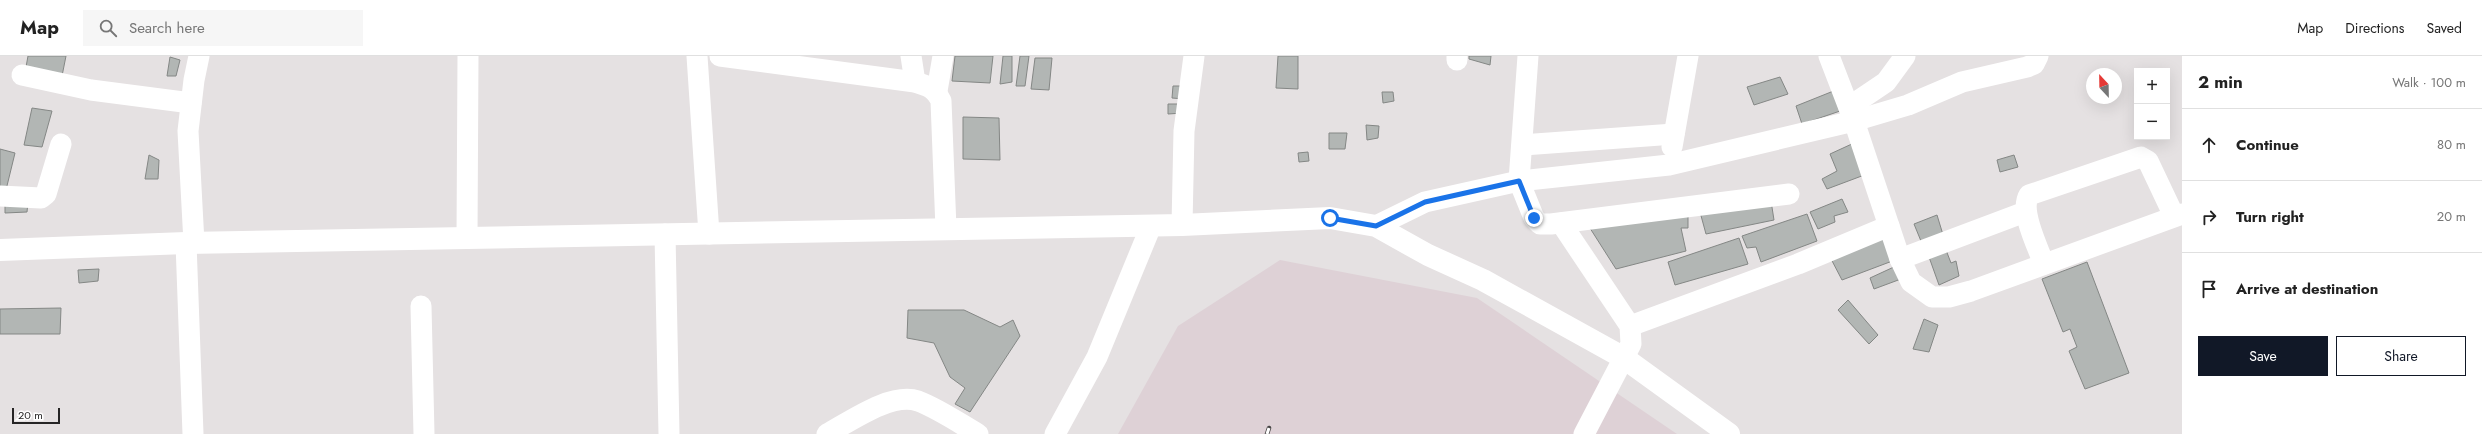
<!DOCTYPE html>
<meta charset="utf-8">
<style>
:root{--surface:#fff;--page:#f6f6f6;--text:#222;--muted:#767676;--line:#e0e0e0;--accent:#111827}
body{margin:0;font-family:Jost,sans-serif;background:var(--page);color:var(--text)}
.controls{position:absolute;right:12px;top:12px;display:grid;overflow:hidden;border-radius:0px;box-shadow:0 4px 16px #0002}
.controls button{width:36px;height:36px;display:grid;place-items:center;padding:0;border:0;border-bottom:1px solid var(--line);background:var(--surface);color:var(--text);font:20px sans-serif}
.compass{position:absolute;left:2086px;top:12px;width:36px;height:36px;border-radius:50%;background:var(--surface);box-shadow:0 4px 16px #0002;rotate:338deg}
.scale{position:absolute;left:12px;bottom:10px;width:48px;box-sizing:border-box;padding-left:4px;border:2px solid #262525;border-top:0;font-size:11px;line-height:14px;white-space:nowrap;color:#262525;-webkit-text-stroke:3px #fff;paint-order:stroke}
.stop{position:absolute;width:12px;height:12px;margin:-9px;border:3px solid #1a73e8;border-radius:50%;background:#fff}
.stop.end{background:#1a73e8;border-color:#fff;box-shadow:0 1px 4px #0008}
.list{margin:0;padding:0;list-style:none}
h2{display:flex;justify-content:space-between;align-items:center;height:52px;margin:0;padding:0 16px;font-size:17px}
h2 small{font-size:13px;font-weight:400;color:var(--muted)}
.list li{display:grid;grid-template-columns:26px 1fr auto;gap:12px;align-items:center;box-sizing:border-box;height:72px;padding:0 16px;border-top:1px solid var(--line)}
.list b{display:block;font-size:15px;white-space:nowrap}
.list em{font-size:13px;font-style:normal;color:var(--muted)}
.actions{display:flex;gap:8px;padding:12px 16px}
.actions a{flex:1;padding:9px 0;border:1px solid var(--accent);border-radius:0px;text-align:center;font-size:14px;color:var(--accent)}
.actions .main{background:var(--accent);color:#fff}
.icon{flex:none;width:22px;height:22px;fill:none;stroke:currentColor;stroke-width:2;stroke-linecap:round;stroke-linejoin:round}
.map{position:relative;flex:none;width:2182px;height:378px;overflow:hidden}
header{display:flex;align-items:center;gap:24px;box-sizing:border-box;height:56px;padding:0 20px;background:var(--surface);border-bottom:1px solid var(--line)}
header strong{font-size:19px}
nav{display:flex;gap:22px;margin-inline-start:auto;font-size:14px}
.search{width:280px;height:36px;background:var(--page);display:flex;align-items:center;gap:10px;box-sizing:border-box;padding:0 14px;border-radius:0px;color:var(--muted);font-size:15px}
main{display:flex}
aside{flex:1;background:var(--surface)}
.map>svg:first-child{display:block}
</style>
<header>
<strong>Map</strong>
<div class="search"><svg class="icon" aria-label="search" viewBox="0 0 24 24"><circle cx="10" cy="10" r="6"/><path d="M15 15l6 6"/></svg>Search here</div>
<nav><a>Map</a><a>Directions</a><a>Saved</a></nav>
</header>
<main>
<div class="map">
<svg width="2182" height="378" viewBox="0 0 2182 378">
<rect width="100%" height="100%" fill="#e5e1e2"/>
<polygon fill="#ded1d6" points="1280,204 1477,242 1677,378 1118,378 1178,270"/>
<g fill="#b2b6b4" stroke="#848785">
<polygon points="28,0 66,0 62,20 26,11"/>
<polygon points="955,0 993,0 990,27 952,25"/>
<polygon points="1003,0 1012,0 1012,26 1000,28"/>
<polygon points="1020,0 1029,0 1025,30 1016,30"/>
<polygon points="1278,0 1298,0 1298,33 1276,32"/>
<polygon points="1469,0 1491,0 1490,9 1469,3"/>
<polygon points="170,1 180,4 176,20 167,20"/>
<polygon points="1035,2 1052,2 1049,34 1031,33"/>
<polygon points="1780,21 1788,38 1754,49 1747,31"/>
<polygon points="1173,30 1188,30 1185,43 1172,42"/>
<polygon points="1836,34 1843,54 1802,68 1796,50"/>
<polygon points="1382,36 1393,36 1394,45 1383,47"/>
<polygon points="1168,48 1184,48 1183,57 1168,58"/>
<polygon points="32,52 52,55 42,91 24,89"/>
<polygon points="963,61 999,62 1000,104 963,103"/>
<polygon points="1366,69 1379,70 1378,82 1367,84"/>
<polygon points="1329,77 1347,77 1345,93 1329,93"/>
<polygon points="1854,87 1867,118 1827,133 1822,123 1837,115 1830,98"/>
<polygon points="0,93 15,97 5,138 0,137"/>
<polygon points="1308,96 1309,105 1299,106 1298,97"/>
<polygon points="149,99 159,104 158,123 145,123"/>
<polygon points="2014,99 2018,111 2000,116 1997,104"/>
<polygon points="1842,143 1848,156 1834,160 1835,166 1818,173 1810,156"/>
<polygon points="5,144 28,146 27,156 5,157"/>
<polygon points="1771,145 1774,164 1706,178 1700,156"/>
<polygon points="1688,156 1688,172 1681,172 1686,195 1616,213 1588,169"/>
<polygon points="1807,158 1817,185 1761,206 1756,191 1747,192 1742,180"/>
<polygon points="1937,159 1944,182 1923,190 1914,168"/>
<polygon points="1886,179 1895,204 1842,224 1829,199"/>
<polygon points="1739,182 1748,208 1675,229 1668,206"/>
<polygon points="1946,194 1951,207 1956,205 1959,220 1939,229 1929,201"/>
<polygon points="2087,206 2129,317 2085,333 2069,295 2077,291 2070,273 2063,276 2042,223"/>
<polygon points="1896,210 1901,223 1874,233 1870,222"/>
<polygon points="99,213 98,225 79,227 78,214"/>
<polygon points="1848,244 1878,279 1869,288 1838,254"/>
<polygon points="61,252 60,278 0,278 0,253"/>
<polygon points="908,254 964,254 1000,271 1013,264 1020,280 970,356 955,348 965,332 950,321 934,287 907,282"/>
<polygon points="1924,263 1938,269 1929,296 1913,293"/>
</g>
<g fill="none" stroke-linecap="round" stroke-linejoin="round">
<g stroke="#fff" stroke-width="21">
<polyline points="697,0 709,178"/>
<path d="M 720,0 L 915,26 C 928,30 935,32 941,45 L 946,173"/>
<polyline points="911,0 915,26"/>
<polyline points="1528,0 1519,125 1534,162 1540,168 1551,168 1789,138"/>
<polyline points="1829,0 1854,65 1900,203 1911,226 1932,241 1949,241 1971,235 2182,158"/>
<polyline points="1457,4 1457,0"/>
<polyline points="22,19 91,34 191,47"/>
<polyline points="937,35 943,0"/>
<polyline points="1849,51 1886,26 1905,0"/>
<polyline points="1522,89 1674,78"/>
<polyline points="1672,91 1688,0"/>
<polyline points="0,140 41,142 46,138 61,88"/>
<polyline points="1561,167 1630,270 1631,288 1584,378"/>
<polyline points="1182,169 1184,75 1194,0"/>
<polyline points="1376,170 1425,146 1519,125 1669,109 1854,65 1908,49 1962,26 2027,11 2034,8 2038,0"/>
<polyline points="665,178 669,378"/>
<polyline points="467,182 468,0"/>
<polyline points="186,187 193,378"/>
<polyline points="194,187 188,75 194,24 199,0"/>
<polyline points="1900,203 2025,156"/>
<path d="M 2044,208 C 2038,191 2019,155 2029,139 L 2141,101 L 2148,105 L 2174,160"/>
<polyline points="421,250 424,378"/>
<polyline points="1630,270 1798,208 1889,170"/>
<path d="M 827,378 C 851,365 891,336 918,345 C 939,353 959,367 978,378"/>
<polyline points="1055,378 1097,301 1151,170"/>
</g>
<polyline stroke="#fff" stroke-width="22" points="0,194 186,187 1182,169 1330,162 1376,170 1428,199 1483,224 1624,302 1729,378"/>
<defs>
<polyline id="rail" points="1267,378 1269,372"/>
</defs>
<use href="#rail" stroke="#474545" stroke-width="4.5"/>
<use href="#rail" stroke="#fff" stroke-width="3" stroke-dasharray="9" stroke-linecap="butt"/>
</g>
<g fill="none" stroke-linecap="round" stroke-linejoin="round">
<polyline stroke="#1a73e8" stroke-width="5" points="1330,162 1376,170 1425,146 1519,125 1534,162"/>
</g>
</svg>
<div class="controls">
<button>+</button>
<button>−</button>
</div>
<svg class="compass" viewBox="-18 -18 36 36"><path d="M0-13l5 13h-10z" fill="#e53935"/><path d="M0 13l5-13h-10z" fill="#767676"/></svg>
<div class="scale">20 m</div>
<div class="stop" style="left:1330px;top:162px"></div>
<div class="stop end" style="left:1534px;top:162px"></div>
</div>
<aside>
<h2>2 min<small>Walk · 100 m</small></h2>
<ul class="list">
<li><svg class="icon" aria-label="ahead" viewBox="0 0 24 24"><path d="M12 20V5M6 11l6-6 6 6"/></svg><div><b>Continue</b></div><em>80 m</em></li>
<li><svg class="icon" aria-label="right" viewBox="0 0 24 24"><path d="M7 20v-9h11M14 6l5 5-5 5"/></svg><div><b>Turn right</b></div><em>20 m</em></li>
<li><svg class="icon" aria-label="arrive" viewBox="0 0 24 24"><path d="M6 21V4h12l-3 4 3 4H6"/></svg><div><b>Arrive at destination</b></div></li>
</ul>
<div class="actions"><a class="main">Save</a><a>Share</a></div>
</aside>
</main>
